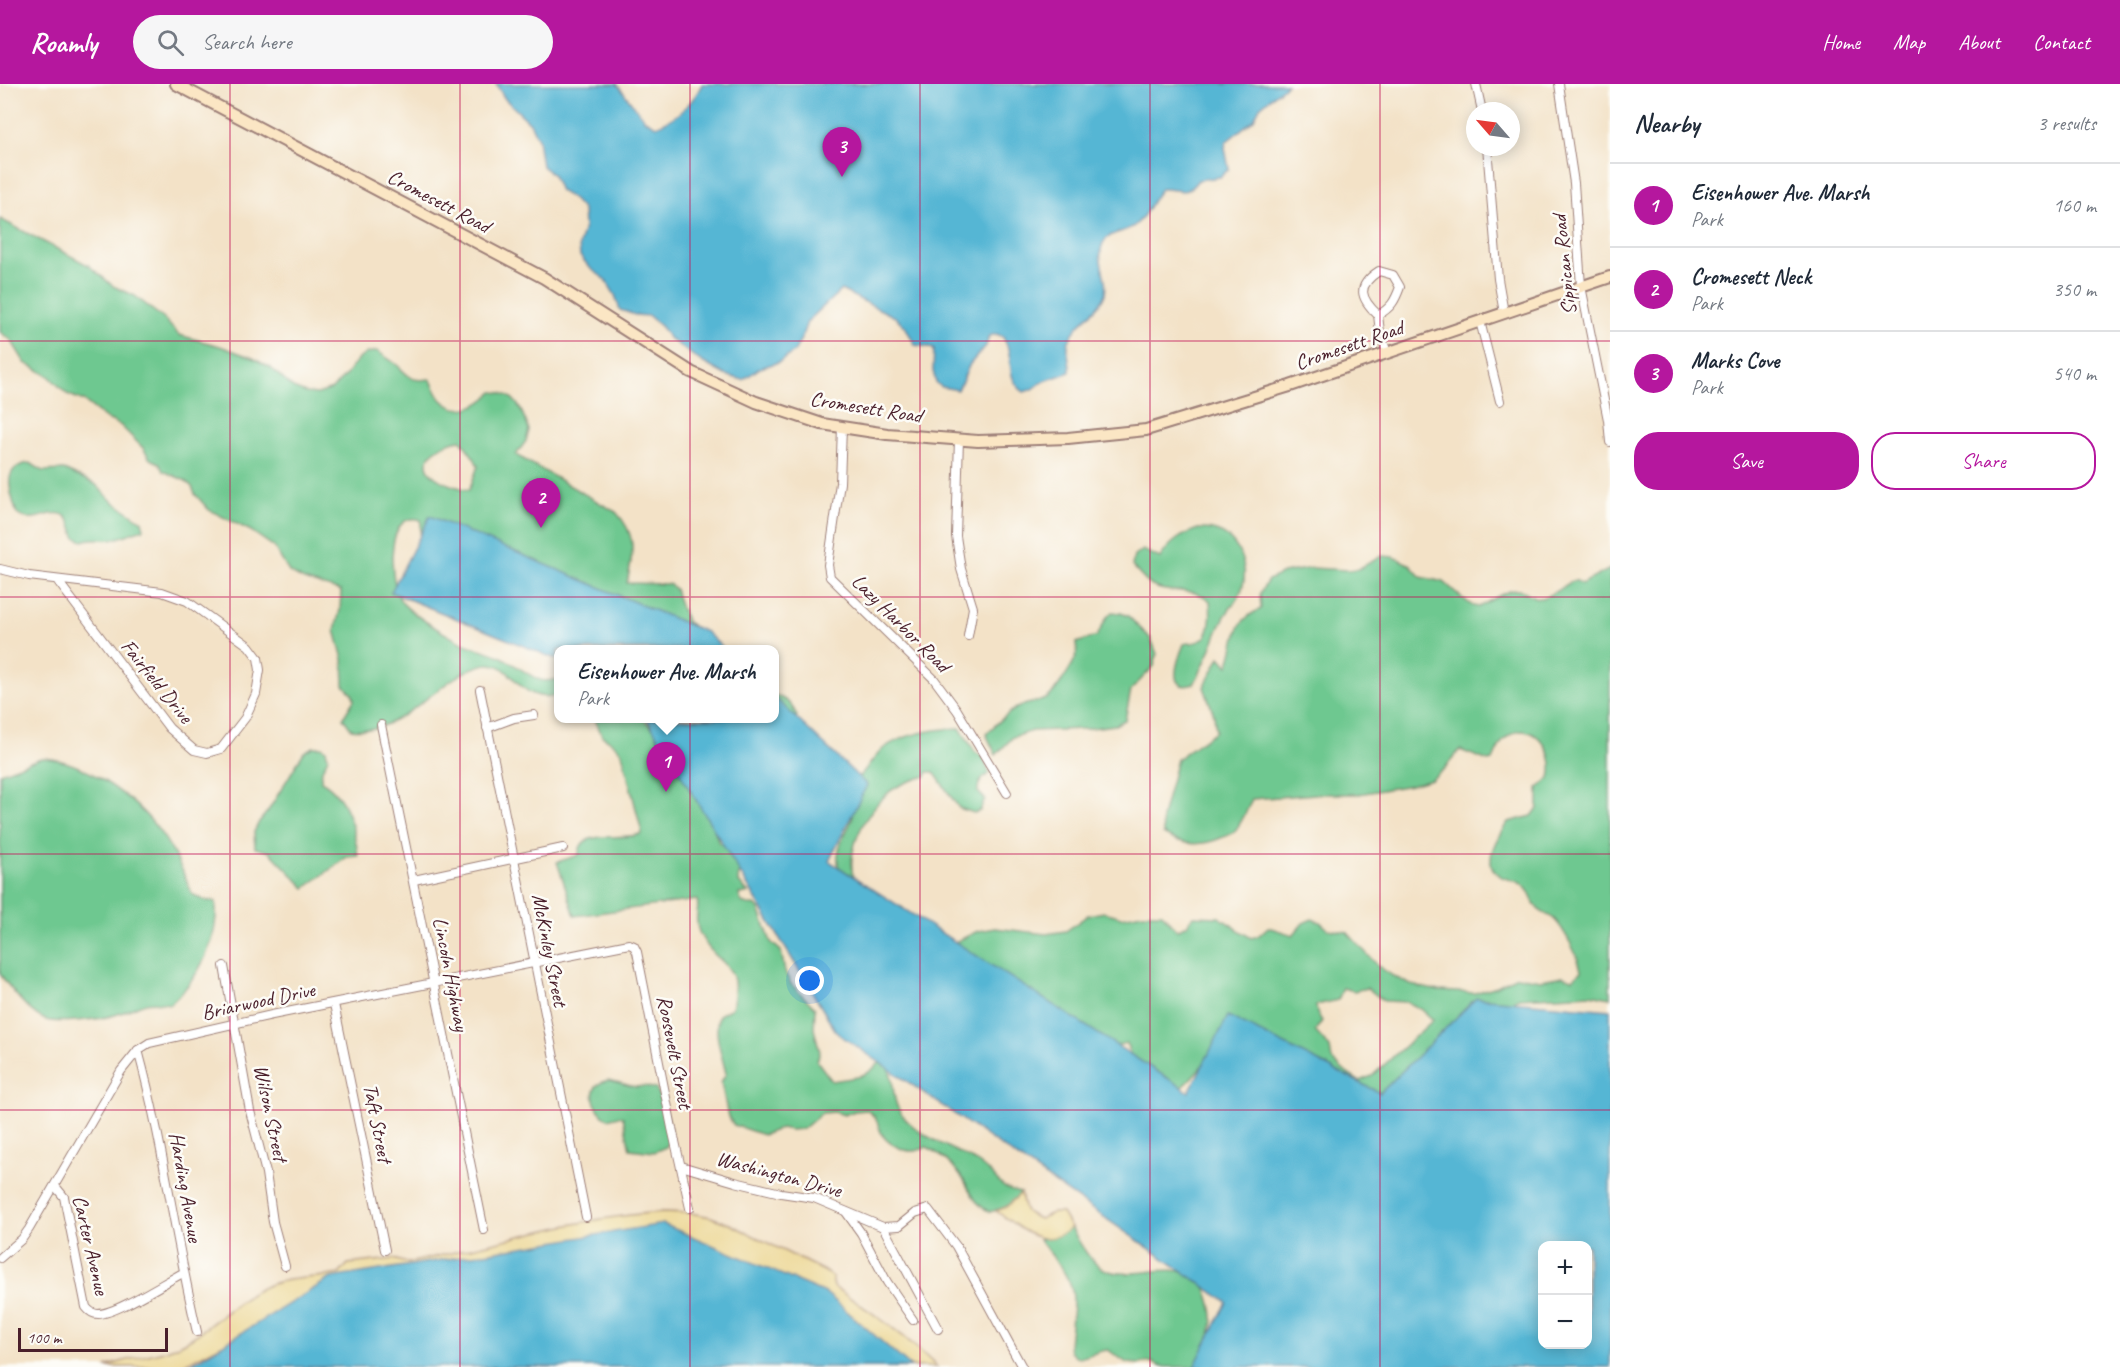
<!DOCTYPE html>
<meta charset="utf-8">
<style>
:root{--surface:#fff;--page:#f6f6f7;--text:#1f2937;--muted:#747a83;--line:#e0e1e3;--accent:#b5179e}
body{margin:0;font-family:Caveat,sans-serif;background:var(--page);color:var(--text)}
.controls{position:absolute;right:18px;bottom:18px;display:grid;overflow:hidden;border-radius:12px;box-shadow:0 3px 15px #0003}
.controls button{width:54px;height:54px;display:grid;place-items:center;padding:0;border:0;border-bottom:2px solid var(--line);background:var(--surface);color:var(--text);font:30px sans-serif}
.compass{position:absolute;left:1466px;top:18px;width:54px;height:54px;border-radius:50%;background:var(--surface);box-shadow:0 3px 15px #0003;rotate:298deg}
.scale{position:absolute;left:18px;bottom:15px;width:150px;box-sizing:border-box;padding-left:6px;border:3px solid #4a1f2b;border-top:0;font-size:16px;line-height:21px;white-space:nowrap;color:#4a1f2b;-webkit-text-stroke:4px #fdfcf7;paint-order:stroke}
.you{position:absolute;left:810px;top:897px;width:21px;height:21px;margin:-15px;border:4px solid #fff;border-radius:50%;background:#1a73e8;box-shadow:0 0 0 9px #1a73e833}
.badge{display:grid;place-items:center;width:39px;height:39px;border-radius:50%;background:var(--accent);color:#fff;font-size:20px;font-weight:700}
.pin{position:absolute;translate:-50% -50px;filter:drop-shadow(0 2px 3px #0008)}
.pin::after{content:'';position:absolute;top:32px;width:21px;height:18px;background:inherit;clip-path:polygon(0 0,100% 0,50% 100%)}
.popup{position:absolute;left:554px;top:561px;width:225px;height:78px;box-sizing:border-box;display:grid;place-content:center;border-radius:12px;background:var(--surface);filter:drop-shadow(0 2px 4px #0005);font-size:20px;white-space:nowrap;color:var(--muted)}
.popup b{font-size:22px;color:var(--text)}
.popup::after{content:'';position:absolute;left:50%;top:100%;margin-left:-12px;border:12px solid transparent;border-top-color:var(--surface)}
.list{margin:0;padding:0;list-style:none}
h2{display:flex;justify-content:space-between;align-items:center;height:78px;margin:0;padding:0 24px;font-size:26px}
h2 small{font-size:20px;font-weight:400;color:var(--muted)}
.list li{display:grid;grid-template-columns:39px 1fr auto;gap:18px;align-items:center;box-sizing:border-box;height:84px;padding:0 24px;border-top:2px solid var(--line)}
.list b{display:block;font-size:22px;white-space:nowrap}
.list p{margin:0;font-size:20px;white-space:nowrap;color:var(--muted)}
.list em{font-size:20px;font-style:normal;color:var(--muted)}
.actions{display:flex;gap:12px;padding:18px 24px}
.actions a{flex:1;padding:14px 0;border:2px solid var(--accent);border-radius:24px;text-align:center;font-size:21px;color:var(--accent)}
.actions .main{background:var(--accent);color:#fff}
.icon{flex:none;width:33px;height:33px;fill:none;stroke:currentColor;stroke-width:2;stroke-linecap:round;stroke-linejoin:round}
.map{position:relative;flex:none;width:1610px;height:1283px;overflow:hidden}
header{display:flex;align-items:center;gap:36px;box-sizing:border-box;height:84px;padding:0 30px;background:var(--accent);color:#fff}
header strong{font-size:28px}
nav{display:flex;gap:33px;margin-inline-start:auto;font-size:21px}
.search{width:420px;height:54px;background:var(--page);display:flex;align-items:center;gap:15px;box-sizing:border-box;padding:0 21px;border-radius:33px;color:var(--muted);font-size:22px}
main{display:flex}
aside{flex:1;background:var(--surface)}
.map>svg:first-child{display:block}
</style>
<header>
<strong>Roamly</strong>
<div class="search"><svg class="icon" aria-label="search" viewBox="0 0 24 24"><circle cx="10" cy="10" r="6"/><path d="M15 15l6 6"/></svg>Search here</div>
<nav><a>Home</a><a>Map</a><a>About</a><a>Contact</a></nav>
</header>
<main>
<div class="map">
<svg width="1610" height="1283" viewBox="0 0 1610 1283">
<rect width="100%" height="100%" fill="#fdfcf7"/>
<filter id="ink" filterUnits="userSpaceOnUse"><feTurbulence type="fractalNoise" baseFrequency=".0167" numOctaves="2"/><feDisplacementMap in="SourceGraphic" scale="12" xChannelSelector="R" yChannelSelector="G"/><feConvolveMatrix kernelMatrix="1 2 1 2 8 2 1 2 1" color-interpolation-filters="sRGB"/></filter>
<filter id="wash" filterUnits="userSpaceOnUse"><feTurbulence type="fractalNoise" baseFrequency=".008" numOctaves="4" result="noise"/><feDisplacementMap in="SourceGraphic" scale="24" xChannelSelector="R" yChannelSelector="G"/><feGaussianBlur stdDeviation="1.35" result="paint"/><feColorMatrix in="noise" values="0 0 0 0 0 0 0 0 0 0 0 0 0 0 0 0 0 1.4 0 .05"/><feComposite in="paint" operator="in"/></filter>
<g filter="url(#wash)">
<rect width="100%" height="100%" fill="#f3e2c7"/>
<g fill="#6ec890" stroke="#5c745e" stroke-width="1.5" fill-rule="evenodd">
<path d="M 0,135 L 88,181 L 113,202 L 135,212 L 164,235 L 179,251 L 220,262 L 253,274 L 271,284 L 293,304 L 306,309 L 318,310 L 332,305 L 346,291 L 357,276 L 367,269 L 377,267 C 384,272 391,276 397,281 C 410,293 411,298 430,295 C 434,301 437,311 442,316 C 459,333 479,322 493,308 C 516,307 523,329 529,346 L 526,357 L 516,371 L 616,428 C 638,452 633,469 627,499 L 669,500 L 675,505 L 680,522 L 687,538 L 702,548 L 420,456 L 421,436 C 384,425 389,498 401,517 C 409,529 451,554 465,560 C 477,565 489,567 500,572 C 511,578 531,593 540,596 C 546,598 552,596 558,595 L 558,611 C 515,622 514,572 482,581 C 434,595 405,652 351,645 L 343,634 L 354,616 L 353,611 L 344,601 L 343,575 L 335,546 L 340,526 L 341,507 L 304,496 L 289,488 L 274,463 L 251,447 L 209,426 L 195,410 L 192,403 L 186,397 L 163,387 L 159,379 L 150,375 L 143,364 L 120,341 L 107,335 L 84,317 L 67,310 L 49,292 L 25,279 L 11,256 L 0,248 ZM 461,356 L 474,374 L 478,382 L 469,406 C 457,403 443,400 433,391 C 414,374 445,357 461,356 Z"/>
<path d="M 30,379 L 43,387 L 64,386 L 95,400 L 112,417 L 142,437 L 144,445 C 133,447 123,454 112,455 C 100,457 97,452 83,457 L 76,454 C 73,448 72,440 68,435 C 59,422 39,437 26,434 C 25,434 17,431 17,430 C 10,408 0,382 30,379 Z"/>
<path d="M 1198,445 C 1203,445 1208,445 1212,446 C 1237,451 1250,482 1242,505 C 1238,517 1228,525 1223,536 C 1213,558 1206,579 1194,600 C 1164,610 1179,572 1184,560 C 1189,559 1198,559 1203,555 C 1212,547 1211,528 1210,517 C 1192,501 1171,512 1152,502 C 1144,497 1138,489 1132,482 L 1134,472 L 1143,466 L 1160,474 C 1170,458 1181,451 1198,445 Z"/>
<path d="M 1382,472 L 1394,473 L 1409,480 L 1421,493 L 1444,498 L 1462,514 L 1473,522 L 1479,523 C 1491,517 1509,502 1523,507 C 1530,509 1533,515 1541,514 C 1552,512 1564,501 1575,496 L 1582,500 L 1610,485 L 1610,914 L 1591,910 L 1519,914 L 1476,935 L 1455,949 L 1410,986 L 1367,1027 L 1350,1035 L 1341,1035 C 1335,1026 1336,1019 1332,1009 C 1329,1003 1323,996 1319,990 C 1299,967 1272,948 1239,954 C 1235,955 1230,956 1226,958 C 1203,973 1187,1013 1156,1013 L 1149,1001 L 1146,988 L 1131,972 L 1127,959 C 1116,961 1107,967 1096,965 C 1083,962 1070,952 1059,944 C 1019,918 983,886 941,862 C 919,867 916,859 898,851 C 891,847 884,845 877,841 C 854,827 836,798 838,771 C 839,757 849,745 853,732 L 847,728 L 827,730 L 810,716 L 792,696 L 796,688 L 790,685 L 746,635 L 774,634 L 774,611 C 787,615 792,620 797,632 C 791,646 791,654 799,667 L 804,668 L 818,659 L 827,699 C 843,727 871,673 884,664 C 905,649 935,645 960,644 L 975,668 L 983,673 L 989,689 C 982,695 977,699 978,708 L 985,715 L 980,727 L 974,729 L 959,724 L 934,688 L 928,688 L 926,692 C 913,696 899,700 888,709 C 865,729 845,766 854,796 C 857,807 864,815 871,824 L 886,825 L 902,823 C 907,829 910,837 916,843 C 926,853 942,853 955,858 L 978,847 L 995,844 L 1046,850 L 1066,847 L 1088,831 L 1104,828 L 1122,833 L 1142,829 L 1162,829 L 1177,846 L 1187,841 L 1193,832 L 1219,833 L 1251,854 L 1258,852 L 1268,843 L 1293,851 L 1303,839 L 1312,835 L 1320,838 L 1328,845 L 1347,848 L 1378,882 L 1393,892 L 1411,901 L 1439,907 L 1475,909 L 1497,902 L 1517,892 L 1541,896 L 1563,892 L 1573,895 L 1581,887 C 1579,873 1564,845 1554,835 C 1549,831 1542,829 1538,825 C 1531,817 1530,804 1520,799 C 1513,795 1505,796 1499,791 C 1480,779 1499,751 1508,738 L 1532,732 L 1538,724 L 1538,704 L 1550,694 C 1557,667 1532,631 1505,655 C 1500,659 1496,669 1493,676 L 1488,677 L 1460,666 L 1444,685 L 1432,695 L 1411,701 L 1359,710 L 1316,710 L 1252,715 C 1247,726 1242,739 1234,748 C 1230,751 1226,753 1221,754 C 1200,763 1182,761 1163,750 L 1162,733 L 1177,675 L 1216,647 L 1214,631 L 1204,603 L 1220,573 L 1228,582 C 1239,556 1230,538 1261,525 L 1260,509 L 1268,496 L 1283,489 L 1312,484 L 1347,486 L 1358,485 ZM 1343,904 L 1354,907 L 1367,904 L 1384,917 L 1407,918 L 1421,925 L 1433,936 L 1372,992 L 1359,997 L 1348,990 L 1332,976 L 1330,964 L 1315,947 L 1322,937 L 1317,929 L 1316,921 L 1338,916 Z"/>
<path d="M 1112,528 L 1121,529 L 1128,532 L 1151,555 L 1157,570 L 1154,582 L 1131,606 L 1125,636 L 1115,641 L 1084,645 L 1032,647 L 1013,653 L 996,671 L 986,650 C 995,641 1004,632 1015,625 C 1024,619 1036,619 1046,615 C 1054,611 1076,577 1077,569 C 1077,566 1076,563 1076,559 L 1097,552 L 1107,533 Z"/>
<path d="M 595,635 L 643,635 L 654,646 L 672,641 L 685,665 L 719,759 L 732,763 L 744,779 L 739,789 L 738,797 L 748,809 L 739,810 C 740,820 747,822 755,821 L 759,825 L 771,858 L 781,867 L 785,888 L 791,900 L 815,924 L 814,945 L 820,968 L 817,977 L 832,997 L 858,993 L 869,988 L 882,977 C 897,990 890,1008 898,1024 C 911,1051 957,1065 981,1081 C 997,1092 998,1106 1021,1109 L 1006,1123 L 990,1128 C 974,1120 972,1109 963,1095 C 953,1081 942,1071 927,1063 C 923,1064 918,1067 914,1067 C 905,1068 889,1060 884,1053 C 876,1043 881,1036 867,1026 L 855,1027 L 844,1031 L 835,1028 L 822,1029 L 803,1045 L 790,1046 L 781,1044 L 763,1051 L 734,1041 L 728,1033 L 721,998 L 726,990 C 722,970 713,951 719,931 L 732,924 C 743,874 716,885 699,848 C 693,833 700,827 697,816 L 575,832 L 557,778 L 579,771 C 578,742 626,759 642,749 L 622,669 L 613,659 L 602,652 Z"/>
<path d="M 313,663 L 322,663 L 326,666 L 328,674 L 322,686 L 321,697 C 346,710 355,746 358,772 L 347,773 L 305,804 L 270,768 L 255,764 L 254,748 L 259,738 L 268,727 L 304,668 Z"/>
<path d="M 41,674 C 61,674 81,683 98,693 C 148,724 171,755 192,810 L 204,816 L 216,818 C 219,856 199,895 170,920 C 144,915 143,921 121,929 C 106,935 62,940 46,936 C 29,930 10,904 0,890 L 0,689 Z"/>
<path d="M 609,996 L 635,1003 L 645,1002 L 656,1005 C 663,1023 677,1046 666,1063 L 654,1068 L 630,1065 L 623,1033 L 619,1032 L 608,1035 C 592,1024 585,1001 609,996 Z"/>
<path d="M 1071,1144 C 1079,1157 1088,1176 1102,1184 C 1128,1200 1183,1171 1203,1199 C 1208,1207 1213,1224 1213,1234 C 1213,1245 1207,1255 1207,1266 C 1207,1271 1210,1277 1212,1283 L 1162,1283 L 1151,1278 L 1139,1280 L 1127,1279 L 1108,1266 C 1097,1267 1089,1272 1079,1274 L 1070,1268 L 1069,1262 C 1070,1246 1073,1231 1073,1215 C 1073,1193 1051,1172 1039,1155 L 1052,1153 Z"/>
</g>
<g fill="#eeda9e" stroke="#9c7c64" stroke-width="1.5">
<path d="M 1021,1109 C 1024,1126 1023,1129 1040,1135 L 1052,1129 L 1062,1129 L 1071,1144 C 1042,1168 1021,1144 996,1127 L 1006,1123 Z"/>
<path d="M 663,1128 L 691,1129 L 711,1133 L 732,1141 L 824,1187 L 832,1193 L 834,1203 C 871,1228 906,1251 937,1283 L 896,1283 L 258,1242 L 179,1283 L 106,1283 C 132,1272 160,1272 185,1258 C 214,1242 243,1208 275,1199 C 295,1193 318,1194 339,1190 L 348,1180 L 393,1175 L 407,1179 C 492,1161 576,1133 663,1128 Z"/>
</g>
<g fill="#55b6d4" stroke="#506a80" stroke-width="1.5" fill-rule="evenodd">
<path d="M 496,0 L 617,0 L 645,36 L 656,42 C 677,34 692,21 702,0 L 1287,0 L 1260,23 L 1254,35 L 1226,58 L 1225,64 L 1229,85 L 1220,93 L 1198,96 C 1185,114 1179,104 1161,105 C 1151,116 1147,132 1134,142 C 1124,149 1109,148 1103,159 C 1095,176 1109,193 1105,210 C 1100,226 1076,238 1069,257 C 1065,266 1071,279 1070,288 L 1042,298 L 1033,305 L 1024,308 C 1003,293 1016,274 1003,253 L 997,250 L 989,252 L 986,262 L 970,280 L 958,306 L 942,303 L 936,299 L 933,287 L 934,264 L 915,261 L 905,242 L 895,233 L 841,206 L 807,238 L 801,255 L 794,268 L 779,278 L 760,284 L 743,296 L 725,291 L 702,278 L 670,255 L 661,243 L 649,232 L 635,231 L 620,226 L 615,211 L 605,195 L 591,185 L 580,172 L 579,161 L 584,143 L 583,126 L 572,114 L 560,107 L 553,91 L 542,82 L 538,55 L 530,39 L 505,15 Z"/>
<polygon points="430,432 706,548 724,565 558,566 558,576 391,508"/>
<path d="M 774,613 L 867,701 L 829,777 L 1189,1008 L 1228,932 L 1380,1009 L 1476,914 L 1610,926 L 1610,1283 L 1194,1283 L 1227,1218 L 837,949 L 647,635 L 774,634 ZM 1542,1162 L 1588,1162 L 1588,1260 L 1542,1260 Z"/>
<polygon points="663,1140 827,1210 911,1283 186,1283 331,1194"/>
</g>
</g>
<g filter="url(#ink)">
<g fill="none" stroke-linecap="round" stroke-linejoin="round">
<defs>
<g id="street">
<polyline points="1476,0 1482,27"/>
<polyline points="1559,0 1574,99 1581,202 1608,336 1610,358"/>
<polyline points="1487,63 1498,195 1504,229"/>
<path d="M 1378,231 C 1360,214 1356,202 1379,187 L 1393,191 L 1400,203 C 1395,217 1391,224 1378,231 L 1380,248 L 1387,269"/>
<polyline points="1480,237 1500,317"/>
<polyline points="842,343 840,399 828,481 830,493 934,595 957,626 1007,709"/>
<polyline points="959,355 956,452 961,485 973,524 968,552"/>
<polyline points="0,485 29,492 162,508 187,517 249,562 258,574 260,586 256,610 245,634 221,665 207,669 194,666 169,644 57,496"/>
<polyline points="480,606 586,1133"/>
<polyline points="381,641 484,1146"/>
<polyline points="487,644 514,634 534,631"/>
<polyline points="414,796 563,764"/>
<polyline points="224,882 250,1027 266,1089 273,1138 285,1182"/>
<polyline points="334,920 385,1166"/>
<path d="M 138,966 C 163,1058 175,1154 197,1248"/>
<polyline points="681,1082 735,1098 781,1109 814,1114 883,1143 899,1142 915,1129 928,1125 956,1162 1022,1283"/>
<path d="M 55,1102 L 64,1113 L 86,1223 C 89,1227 93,1230 98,1230 C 116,1230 165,1198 183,1189"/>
<polyline points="846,1128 861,1149 887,1198 913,1236"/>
<polyline points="883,1143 938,1245"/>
<polyline points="0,1174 22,1155 29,1145 121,987 138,966 149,959 272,931 629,860 634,862 637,868 672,1044 690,1124"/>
</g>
<polyline id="secondary" points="176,0 544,194 691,288 756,318 822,340 887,350 978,357 1068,354 1146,346 1290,302 1610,193"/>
</defs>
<use href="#street" stroke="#9e8079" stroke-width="10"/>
<use href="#secondary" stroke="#9e8079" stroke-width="14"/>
<use href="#street" stroke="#fff" stroke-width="8"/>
<use href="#secondary" stroke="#fbe6c4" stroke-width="10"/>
</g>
</g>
<path fill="none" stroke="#c2185b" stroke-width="1.5" stroke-opacity="0.55" d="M 230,0 L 230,1283M 460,0 L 460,1283M 690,0 L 690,1283M 920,0 L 920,1283M 1150,0 L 1150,1283M 1380,0 L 1380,1283M 0,257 L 1610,257M 0,513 L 1610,513M 0,770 L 1610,770M 0,1026 L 1610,1026"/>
<g text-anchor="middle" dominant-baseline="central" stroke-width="5" stroke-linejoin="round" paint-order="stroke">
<g font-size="21" fill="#4a1f2b" stroke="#fdfcf7">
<text transform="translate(439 117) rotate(28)">Cromesett Road</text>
<text transform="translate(1564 181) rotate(-96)">Sippican Road</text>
<text transform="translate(1349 261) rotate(-19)">Cromesett Road</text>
<text transform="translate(866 323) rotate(9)">Cromesett Road</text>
<text transform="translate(901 539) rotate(45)">Lazy Harbor Road</text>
<text transform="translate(157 597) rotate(51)">Fairfield Drive</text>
<text transform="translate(550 866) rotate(79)">McKinley Street</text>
<text transform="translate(451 890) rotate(79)">Lincoln Highway</text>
<text transform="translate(258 917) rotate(-12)">Briarwood Drive</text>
<text transform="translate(675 968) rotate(79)">Roosevelt Street</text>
<text transform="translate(271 1029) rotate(78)">Wilson Street</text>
<text transform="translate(378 1039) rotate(79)">Taft Street</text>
<text transform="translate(779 1090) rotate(15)">Washington Drive</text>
<text transform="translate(186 1103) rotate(80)">Harding Avenue</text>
<text transform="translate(91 1161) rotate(77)">Carter Avenue</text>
</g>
</g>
</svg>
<div class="controls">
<button>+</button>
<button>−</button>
</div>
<svg class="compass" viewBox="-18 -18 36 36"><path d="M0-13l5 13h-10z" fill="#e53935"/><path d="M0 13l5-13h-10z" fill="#747a83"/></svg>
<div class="scale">100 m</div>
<div class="you"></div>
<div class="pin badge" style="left:666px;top:708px">1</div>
<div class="popup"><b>Eisenhower Ave. Marsh</b>Park</div>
<div class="pin badge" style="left:541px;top:444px">2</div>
<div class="pin badge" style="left:842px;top:93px">3</div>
</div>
<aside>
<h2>Nearby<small>3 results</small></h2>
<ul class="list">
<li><span class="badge">1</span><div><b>Eisenhower Ave. Marsh</b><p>Park</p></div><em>160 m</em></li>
<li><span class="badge">2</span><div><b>Cromesett Neck</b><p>Park</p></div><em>350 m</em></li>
<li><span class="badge">3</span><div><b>Marks Cove</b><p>Park</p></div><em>540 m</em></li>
</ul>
<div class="actions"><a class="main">Save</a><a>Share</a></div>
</aside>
</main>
